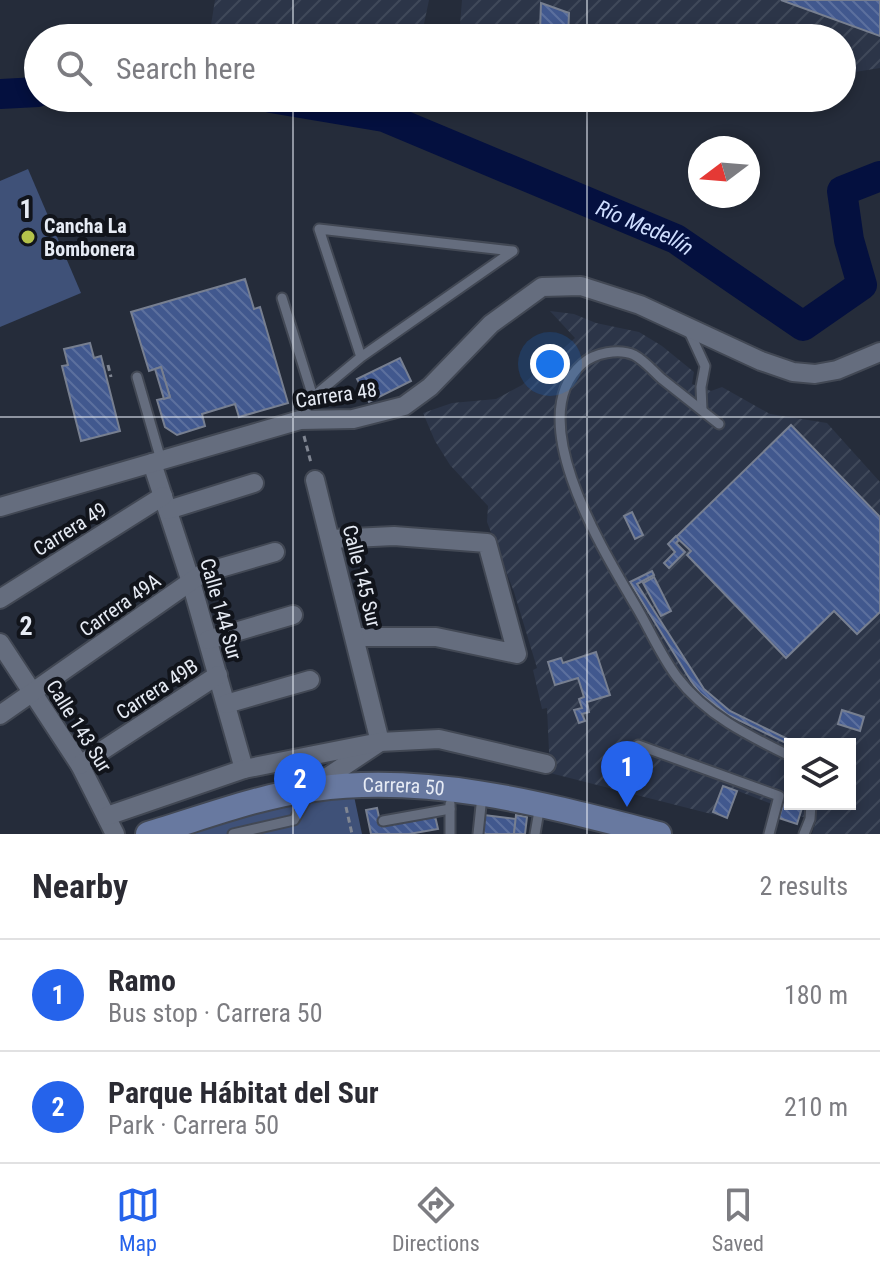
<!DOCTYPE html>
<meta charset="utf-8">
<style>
:root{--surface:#fff;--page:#f2f2f3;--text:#2b2b33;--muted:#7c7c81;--line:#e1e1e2;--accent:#2563eb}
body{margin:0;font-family:"Roboto Condensed",sans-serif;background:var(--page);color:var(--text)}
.controls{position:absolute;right:24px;bottom:24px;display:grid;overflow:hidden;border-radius:0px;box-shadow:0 4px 12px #0003}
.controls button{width:72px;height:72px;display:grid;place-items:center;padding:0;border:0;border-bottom:2px solid var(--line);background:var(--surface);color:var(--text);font:40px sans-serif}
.compass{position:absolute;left:688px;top:136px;width:72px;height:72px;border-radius:50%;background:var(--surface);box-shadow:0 4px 12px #0003;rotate:254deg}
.you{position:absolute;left:550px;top:364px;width:28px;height:28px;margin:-20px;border:6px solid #fff;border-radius:50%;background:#1a73e8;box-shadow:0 0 0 12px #1a73e833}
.badge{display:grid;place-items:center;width:52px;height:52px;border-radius:50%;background:var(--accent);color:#fff;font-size:26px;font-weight:700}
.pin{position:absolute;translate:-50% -66px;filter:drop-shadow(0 2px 4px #0008)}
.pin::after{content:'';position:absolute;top:42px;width:28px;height:24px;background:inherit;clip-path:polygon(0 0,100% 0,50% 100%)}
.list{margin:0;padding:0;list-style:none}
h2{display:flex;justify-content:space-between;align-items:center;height:104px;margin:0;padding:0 32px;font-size:34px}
h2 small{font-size:26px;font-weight:400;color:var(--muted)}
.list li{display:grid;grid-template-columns:52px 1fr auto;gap:24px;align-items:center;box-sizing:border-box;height:112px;padding:0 32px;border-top:2px solid var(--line)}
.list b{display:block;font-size:30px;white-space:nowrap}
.list p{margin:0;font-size:26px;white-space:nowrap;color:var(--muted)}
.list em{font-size:26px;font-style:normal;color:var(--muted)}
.icon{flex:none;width:44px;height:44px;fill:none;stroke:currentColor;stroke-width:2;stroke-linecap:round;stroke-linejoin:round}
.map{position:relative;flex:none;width:880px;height:834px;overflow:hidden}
.search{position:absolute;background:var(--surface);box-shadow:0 4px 12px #0003;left:24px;right:24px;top:24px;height:88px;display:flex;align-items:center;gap:20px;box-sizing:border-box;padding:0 28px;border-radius:44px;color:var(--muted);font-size:30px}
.sheet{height:328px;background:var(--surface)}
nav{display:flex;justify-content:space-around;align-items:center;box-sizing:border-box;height:112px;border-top:2px solid var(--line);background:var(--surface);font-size:22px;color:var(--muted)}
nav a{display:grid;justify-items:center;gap:4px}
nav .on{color:var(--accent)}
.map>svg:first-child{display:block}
</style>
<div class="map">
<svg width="880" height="834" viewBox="0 0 880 834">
<defs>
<pattern id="industrial-furrows" width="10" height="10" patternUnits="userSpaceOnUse" patternTransform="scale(2)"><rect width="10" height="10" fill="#2c3548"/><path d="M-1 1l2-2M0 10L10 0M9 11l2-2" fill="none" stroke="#40495a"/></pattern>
<pattern id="building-back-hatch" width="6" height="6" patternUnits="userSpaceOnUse" patternTransform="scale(2)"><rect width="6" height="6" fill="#41588e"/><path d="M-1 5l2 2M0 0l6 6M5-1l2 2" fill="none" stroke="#5c709e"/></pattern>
</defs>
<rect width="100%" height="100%" fill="#252c3a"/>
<g fill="url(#industrial-furrows)" fill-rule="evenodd">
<polygon points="215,0 429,0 421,38 324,38 211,25"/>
<polygon points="462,0 880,0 880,68 842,74 842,38 550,38 539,33 460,25"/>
<path d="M 550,311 L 574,314 L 596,323 L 639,332 L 662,346 L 694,372 L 692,384 L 711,391 L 722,387 L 770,414 L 827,423 L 880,482 L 880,834 L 812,834 L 816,821 L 800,816 L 797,824 L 779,818 L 782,808 L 738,791 L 727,818 L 550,773 L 547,708 L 542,709 L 533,670 L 537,668 L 514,592 L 487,522 L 488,506 L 450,465 L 435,441 L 423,413 L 452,403 L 496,399 L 522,385 L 575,338 ZM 790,744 L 850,744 L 850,804 L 790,804 Z"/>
</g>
<g fill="#3f5178">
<polygon points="28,169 81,293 0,327 0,181"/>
<path d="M 354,796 L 362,834 L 187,834 C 242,819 297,798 354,796 Z"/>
</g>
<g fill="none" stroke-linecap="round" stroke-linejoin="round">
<g stroke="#04103f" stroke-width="30">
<polyline points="0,94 38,92"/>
<path id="s1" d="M 271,98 L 384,117 L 676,239 L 803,326 L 862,285 L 849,240 L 842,191 L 880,176"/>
</g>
</g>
<g fill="url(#building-back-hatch)" stroke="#777f90" stroke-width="2">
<polygon points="781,0 880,0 880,36"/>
<polygon points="541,3 569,13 568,38 554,38 540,32"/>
<polygon points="760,28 761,38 702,38"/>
<polygon points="245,279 254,309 260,307 288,403 239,417 235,404 202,414 205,426 177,435 165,427 157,400 170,397 161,367 149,371 131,312"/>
<polygon points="90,343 94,358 101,356 120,431 81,441 62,366 68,365 64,349"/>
<polygon points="400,358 411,381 369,402 357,379"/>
<polygon points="161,367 170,397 164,399 155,369"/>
<polygon points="791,425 880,517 880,612 857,634 834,611 786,658 687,555 691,551 676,537"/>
<polygon points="632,512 643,535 635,539 624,516"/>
<polygon points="676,536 679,540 676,543 685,552 669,568 664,563 675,552 668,544"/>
<polygon points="652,571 654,575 637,584 704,689 730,711 798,744 790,745 728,715 700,693 691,681 630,582"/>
<polygon points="654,577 671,611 661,616 643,583"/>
<polygon points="596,652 610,695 587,702 589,712 582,714 585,721 579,723 574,710 582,708 579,699 584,697 578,678 555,685 548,662 561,658 563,663"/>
<polygon points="842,710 864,717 860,731 838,724"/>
<polygon points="723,786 737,791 727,818 713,812"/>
<polygon points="784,802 802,808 797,824 779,818"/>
<polygon points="377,808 381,826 435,816 438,829 409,834 371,834 366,810"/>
<polygon points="484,815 516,819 514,834 481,834"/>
<polygon points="516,815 527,817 525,834 514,834"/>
</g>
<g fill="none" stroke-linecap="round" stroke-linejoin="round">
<defs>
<g id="service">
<polyline points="282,298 313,397 300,420"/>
<polyline points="688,329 705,366 701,387 702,410"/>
<polyline points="137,377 161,460"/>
<polyline points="313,397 361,357 513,251 319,229 361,357"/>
<path d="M 719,424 C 700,409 681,394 662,379 C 654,372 644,360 634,355 C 619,348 594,353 582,364 C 520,419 606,555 637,608 C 650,630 661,656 677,677 C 706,715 747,735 790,756"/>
<polyline points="625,783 638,745 779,796 769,834"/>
<polyline points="450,804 450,834"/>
<polyline points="383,821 450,809"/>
<polyline points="233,834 294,820 309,794"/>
<polyline points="478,834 482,796"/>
<polyline points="535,834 540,805"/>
<polyline points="804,834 810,819 811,804"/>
</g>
<g id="minor">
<polyline points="152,463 191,582 244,769"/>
<polyline points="0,507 300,420 353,419 404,406 430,387 491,324 542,287 581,286 640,305 761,361 793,372 815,374 837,370 880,352"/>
<polyline points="168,510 254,483"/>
<polyline points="331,539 394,536 487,543 517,654 436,637 355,637"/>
<polyline points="0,599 163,496"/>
<polyline points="208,640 293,615"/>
<polyline points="0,643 80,765 115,834"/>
<polyline points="226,704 310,680"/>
<polyline points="0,715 203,573 275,552"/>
<polyline points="80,765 218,675"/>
<polyline points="311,788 380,742 315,480"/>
<polyline points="107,816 244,769 380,742 439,739 546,764"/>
</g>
<g id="secondary">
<path id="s2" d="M 148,834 C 202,818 258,796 314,789 C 431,773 546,805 659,834"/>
</g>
</defs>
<use href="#service" stroke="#424854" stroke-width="13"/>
<use href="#minor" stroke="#424854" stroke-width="22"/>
<use href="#secondary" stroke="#424854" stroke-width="28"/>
<g stroke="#808692" stroke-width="3" stroke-dasharray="6 4" stroke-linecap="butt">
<polyline points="108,365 111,377"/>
<polyline points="304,436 311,463"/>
<polyline points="346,807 352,834"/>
</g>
<use href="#service" stroke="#656d7e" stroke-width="9"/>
<use href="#minor" stroke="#656d7e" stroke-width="18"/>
<use href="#secondary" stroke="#6879a0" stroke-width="24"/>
</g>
<path fill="none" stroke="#e6ebf4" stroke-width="2" stroke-opacity="0.55" d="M 293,0 L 293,38M 587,0 L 587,38M 293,98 L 293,834M 587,98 L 587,834M 0,417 L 880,417"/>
<circle fill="#b4c24a" stroke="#11141b" stroke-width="3" cx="28" cy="237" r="8"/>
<g text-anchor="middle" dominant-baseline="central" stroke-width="8" stroke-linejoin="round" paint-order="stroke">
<g font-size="20" font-weight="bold" fill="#e6ebf4" stroke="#11141b" text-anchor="start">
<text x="44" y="226">Cancha La<tspan x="44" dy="23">Bombonera</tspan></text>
</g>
<g font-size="20" fill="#e6ebf4" stroke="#11141b">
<text transform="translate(336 395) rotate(-8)">Carrera 48</text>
<text transform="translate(70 529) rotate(-32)">Carrera 49</text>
<text transform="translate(362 576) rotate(76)">Calle 145 Sur</text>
<text transform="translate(120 605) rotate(-35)">Carrera 49A</text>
<text transform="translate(221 609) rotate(74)">Calle 144 Sur</text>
<text transform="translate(157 689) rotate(-33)">Carrera 49B</text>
<text transform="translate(79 726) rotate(58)">Calle 143 Sur</text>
<text stroke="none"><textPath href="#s2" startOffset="262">Carrera 50</textPath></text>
</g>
<g font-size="22" font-style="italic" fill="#ceddfe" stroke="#11141b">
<text stroke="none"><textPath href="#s1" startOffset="398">Río Medellín</textPath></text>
</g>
</g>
<g font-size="26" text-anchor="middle" font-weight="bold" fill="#e6ebf4" stroke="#11141b" stroke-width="8" stroke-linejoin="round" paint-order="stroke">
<text x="26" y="218">1</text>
<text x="26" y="635">2</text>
</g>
</svg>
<div class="controls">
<button><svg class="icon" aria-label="layers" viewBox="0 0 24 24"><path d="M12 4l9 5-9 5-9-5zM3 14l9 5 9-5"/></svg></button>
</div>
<svg class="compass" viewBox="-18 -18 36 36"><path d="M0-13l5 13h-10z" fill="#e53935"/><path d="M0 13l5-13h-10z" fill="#7c7c81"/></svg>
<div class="you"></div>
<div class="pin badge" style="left:627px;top:807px">1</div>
<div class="pin badge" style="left:300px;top:819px">2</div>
<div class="search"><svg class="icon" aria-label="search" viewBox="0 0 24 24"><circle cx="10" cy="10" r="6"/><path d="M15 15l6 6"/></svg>Search here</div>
</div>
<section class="sheet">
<h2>Nearby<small>2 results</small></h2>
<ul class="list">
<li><span class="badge">1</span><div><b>Ramo</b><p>Bus stop · Carrera 50</p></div><em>180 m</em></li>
<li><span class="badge">2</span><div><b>Parque Hábitat del Sur</b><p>Park · Carrera 50</p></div><em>210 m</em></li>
</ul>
</section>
<nav>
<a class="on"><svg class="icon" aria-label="map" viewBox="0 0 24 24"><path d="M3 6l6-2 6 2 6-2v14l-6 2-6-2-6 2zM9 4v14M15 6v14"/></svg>Map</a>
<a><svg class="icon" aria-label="directions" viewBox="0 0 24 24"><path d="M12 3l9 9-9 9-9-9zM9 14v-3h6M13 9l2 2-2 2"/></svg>Directions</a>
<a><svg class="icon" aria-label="saved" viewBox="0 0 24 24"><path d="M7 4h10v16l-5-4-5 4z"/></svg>Saved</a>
</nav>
